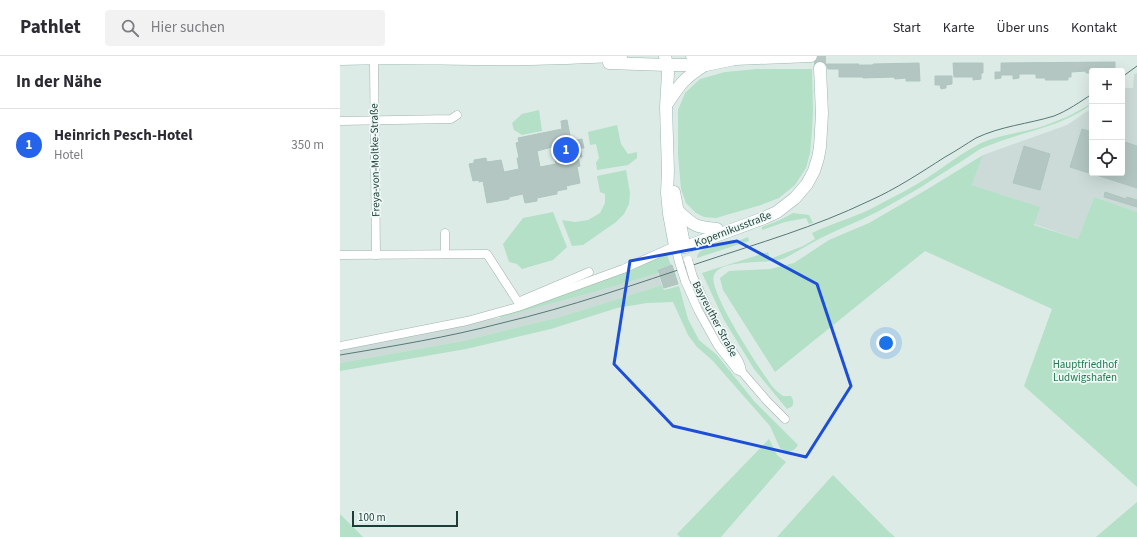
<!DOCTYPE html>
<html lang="de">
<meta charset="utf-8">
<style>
:root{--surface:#fff;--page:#f2f2f3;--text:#2b2b33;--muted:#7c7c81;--line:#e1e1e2;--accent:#2563eb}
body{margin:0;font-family:"Source Sans 3",sans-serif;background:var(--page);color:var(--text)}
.controls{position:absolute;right:12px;top:12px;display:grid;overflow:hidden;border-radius:4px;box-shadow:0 4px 16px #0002}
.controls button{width:36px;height:36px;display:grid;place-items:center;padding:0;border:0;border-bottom:1px solid var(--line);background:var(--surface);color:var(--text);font:20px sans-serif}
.scale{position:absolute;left:12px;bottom:10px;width:106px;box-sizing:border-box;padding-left:4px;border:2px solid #1d3d39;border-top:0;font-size:11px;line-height:14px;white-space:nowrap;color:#1d3d39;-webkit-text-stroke:3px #eef8f4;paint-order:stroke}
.you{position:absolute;left:546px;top:287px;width:14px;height:14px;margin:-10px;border:3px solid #fff;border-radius:50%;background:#1a73e8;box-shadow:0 0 0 6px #1a73e833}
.badge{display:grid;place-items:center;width:26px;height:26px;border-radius:50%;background:var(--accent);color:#fff;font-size:13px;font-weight:700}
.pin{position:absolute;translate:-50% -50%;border:2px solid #fff;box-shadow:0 1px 4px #0006}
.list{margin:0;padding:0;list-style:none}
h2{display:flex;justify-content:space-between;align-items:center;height:52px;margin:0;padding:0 16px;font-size:17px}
h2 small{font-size:13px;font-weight:400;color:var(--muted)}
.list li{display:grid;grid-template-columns:26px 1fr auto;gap:12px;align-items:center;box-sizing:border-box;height:72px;padding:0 16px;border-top:1px solid var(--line)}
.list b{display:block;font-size:15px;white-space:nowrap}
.list p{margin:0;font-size:13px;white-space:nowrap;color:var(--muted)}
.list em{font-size:13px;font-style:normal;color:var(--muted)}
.icon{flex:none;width:22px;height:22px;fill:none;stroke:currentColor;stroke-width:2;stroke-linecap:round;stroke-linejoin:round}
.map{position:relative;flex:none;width:797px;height:481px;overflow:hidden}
header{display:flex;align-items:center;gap:24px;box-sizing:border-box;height:56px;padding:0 20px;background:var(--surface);border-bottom:1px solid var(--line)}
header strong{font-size:19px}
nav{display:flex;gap:22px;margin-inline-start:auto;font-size:14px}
.search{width:280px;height:36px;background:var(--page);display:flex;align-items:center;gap:10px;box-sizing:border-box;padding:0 14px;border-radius:4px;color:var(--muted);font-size:15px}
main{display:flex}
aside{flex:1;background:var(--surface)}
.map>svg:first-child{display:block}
</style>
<header>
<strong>Pathlet</strong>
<div class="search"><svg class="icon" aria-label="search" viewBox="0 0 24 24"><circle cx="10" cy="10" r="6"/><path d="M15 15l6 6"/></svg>Hier suchen</div>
<nav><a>Start</a><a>Karte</a><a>Über uns</a><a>Kontakt</a></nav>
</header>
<main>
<aside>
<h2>In der Nähe<small></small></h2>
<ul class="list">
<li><span class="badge">1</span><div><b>Heinrich Pesch-Hotel</b><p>Hotel</p></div><em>350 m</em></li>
</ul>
</aside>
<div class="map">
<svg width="797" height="481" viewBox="0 0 797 481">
<rect width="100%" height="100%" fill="#ddebe7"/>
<g fill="#ccdbd7">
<polygon points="797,17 797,156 754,141 738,183 694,168 699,151 632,129 643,99 727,69 752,52 752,117 782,117 782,32 793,32 794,18"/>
<polygon points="318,217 322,229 220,261 123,285 0,307 0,292 152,263 160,262 279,229"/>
</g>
<g fill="#b3e0c6">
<polygon points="417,13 472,13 473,55 472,74 470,97 466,112 455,129 439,142 421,149 376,162 364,161 356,157 346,147 341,133 338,99 338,54 345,37 360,23 385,16"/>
<path d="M 752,47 L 752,48 C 719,73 677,76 640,93 C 634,97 628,101 622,105 C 609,113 595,122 581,131 C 567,139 552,148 537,156 C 518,166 498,173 479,183 C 467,189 457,196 445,202 C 428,209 381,202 374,219 C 367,234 421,315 432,330 C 435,334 439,337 443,340 L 451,340 L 453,344 L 453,349 L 451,351 L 447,353 L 414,313 L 384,264 L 362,217 L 428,196 L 430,203 L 463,190 L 475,183 L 472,177 C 495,166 520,160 542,147 C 557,139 573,131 587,122 C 605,110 622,97 641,87 C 659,79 679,77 697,72 C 717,66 734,58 752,47 Z"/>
<polygon points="199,54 202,75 182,79 174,74 172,67 182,58"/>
<polygon points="277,69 281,88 288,98 297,96 297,102 288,109 257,114 256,107 259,102 256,88 250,89 248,76"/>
<polygon points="643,99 632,129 700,151 694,169 738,183 754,141 797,156 797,431 684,330 712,253 585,195 435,316 383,234 380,222 389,215 430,213 454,207 489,184 529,167 586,134"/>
<polygon points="286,114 290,137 289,148 284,158 276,166 243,189 232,190 222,164 235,166 248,164 260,157 265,147 265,138 260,136 257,120"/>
<polygon points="213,156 227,191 213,204 182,213 177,208 169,206 163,188 183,162"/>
<polygon points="453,157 469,159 473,167 469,168 466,162 445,166 422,174 422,171 440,164"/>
<path d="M 408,181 L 409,185 L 357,202 C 357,190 383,189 392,187 C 398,185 403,183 408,181 Z"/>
<polygon points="324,191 331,209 318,213 318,217 279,229 160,262 160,260 281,211"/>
<polygon points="322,229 324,234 339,230 348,263 359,284 377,299 414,345 458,389 454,394 446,396 440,392 430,370 372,304 357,291 348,279 333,246 307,247 277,252 211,273 126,293 0,315 0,307 123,285 220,261"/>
<polygon points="429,383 437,399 446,406 381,481 340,481 337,478"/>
<polygon points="493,419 549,476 555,481 437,481"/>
<polygon points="797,446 797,481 756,481"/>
<polygon points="0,458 23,481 0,481"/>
</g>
<g fill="#b3c6c1" stroke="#afc6c0" fill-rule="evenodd">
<polygon points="775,6 775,15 752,15 752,17 746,17 746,15 731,16 731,21 728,21 728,24 705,24 706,22 696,22 696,18 679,18 679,22 673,23 673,19 661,19 661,22 655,23 655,16 661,16 661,7"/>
<polygon points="579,7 580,25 566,25 566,22 555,23 554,21 523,22 523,21 499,21 499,13 488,13 486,8 519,8 518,9 533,9 533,8"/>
<polygon points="613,7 643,7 643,17 641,17 641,23 633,24 633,21 614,21"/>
<polygon points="595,20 612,20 612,28 606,29 606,32 601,33 600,29 595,29"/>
<path d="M 227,64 L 231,85 L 242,83 L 244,92 L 240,92 L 242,101 L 238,101 L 240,110 L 237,111 L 240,127 L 226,130 L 227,133 L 217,135 L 217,138 L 197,142 L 197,145 L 185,147 L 183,138 L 169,141 L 169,143 L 147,147 L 143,125 L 139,126 L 139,124 L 133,125 L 129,108 L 134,107 L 134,104 L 146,102 L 147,106 L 161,104 L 164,116 L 179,113 L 177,102 L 179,102 L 176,87 L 179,86 L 178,82 L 222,73 L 221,65 ZM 212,91 L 216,108 L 200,111 L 197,95 Z"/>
<polygon points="742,73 752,76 752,118 730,111"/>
<polygon points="782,85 797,90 797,132 753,118 753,117 782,117"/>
<polygon points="684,90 710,98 700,134 673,127"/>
<polygon points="765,136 786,143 787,141 797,144 797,151 764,141"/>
<polygon points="332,209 338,228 324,232 318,214"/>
</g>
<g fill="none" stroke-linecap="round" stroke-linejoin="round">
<polyline stroke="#b7c8c4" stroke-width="12" stroke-dasharray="12 6" stroke-linecap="butt" points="480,0 480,12"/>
<defs>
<g id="street">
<polyline points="34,8 36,199"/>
<polyline points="0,65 111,63 117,59"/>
<polyline points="105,198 105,177"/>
<polyline points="0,199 147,198 178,246 249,216"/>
<path d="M 353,221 C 363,242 373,263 384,283 C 390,293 401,304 402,316"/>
<polyline points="345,225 358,254 378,290 397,314 402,316 428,346 445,363"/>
<polyline points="0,290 127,265 178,251 283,213 335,190 339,206"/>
</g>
<g id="secondary">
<polyline points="325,0 327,9 328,17 326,51 328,115 327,137 329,158 335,190"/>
<polyline points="352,0 373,1 395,3 471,0"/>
<path d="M 0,3 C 50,1 100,3 150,3 C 194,4 237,1 281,0"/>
<polyline points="269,7 327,9 366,9 395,3"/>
<path d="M 327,48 C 340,28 344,22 365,9"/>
<polyline points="334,136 343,183"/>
<path d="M 338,155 C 354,170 355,171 377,173"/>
<polyline points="335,190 345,191 351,189 424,162 437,156 455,142 467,128 474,115 478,102 480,91 482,58 480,12"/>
</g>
</defs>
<use href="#street" stroke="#a0b3af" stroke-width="9"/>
<use href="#secondary" stroke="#9bb8b2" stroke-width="13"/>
<use href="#street" stroke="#fff" stroke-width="8"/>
<use href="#secondary" stroke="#fff" stroke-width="12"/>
<g stroke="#577975" stroke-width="1">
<polyline points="782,21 797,10"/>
<path d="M 0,299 C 54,290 109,281 162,267 C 230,251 296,228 362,206 C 419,187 475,171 529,145 C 556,133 580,117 605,101 C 616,95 626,88 636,82 C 661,70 688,68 714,60 C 727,55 740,46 752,38"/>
</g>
<defs>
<g id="street-bridge">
<polyline points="348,204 353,221"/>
<polyline points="339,206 345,225"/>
</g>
</defs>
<use href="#street-bridge" stroke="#a0b3af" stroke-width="9" stroke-linecap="butt"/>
<use href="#street-bridge" stroke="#fff" stroke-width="8"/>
</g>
<path fill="none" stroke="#1d4ed8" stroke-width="3" stroke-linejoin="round" d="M 397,185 L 477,228 L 511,330 L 466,401 L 333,370 L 274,308 L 290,205 Z"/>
<g text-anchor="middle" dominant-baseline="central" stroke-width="3.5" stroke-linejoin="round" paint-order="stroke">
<g font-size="11" fill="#1d3d39" stroke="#eef8f4">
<text transform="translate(35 104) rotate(-91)">Freya-von-Moltke-Straße</text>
<text transform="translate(393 173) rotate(-21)">Kopernikusstraße</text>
<text transform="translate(375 263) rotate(62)">Bayreuther Straße</text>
</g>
<g font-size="11" fill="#237851" stroke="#eef8f4">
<text x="745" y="308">Hauptfriedhof<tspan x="745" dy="13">Ludwigshafen</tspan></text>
</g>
</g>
</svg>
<div class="controls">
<button>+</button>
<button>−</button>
<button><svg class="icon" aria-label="locate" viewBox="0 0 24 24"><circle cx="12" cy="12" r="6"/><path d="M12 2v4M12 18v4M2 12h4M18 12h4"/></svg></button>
</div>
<div class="scale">100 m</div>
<div class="you"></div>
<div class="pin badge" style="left:226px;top:94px">1</div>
</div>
</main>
